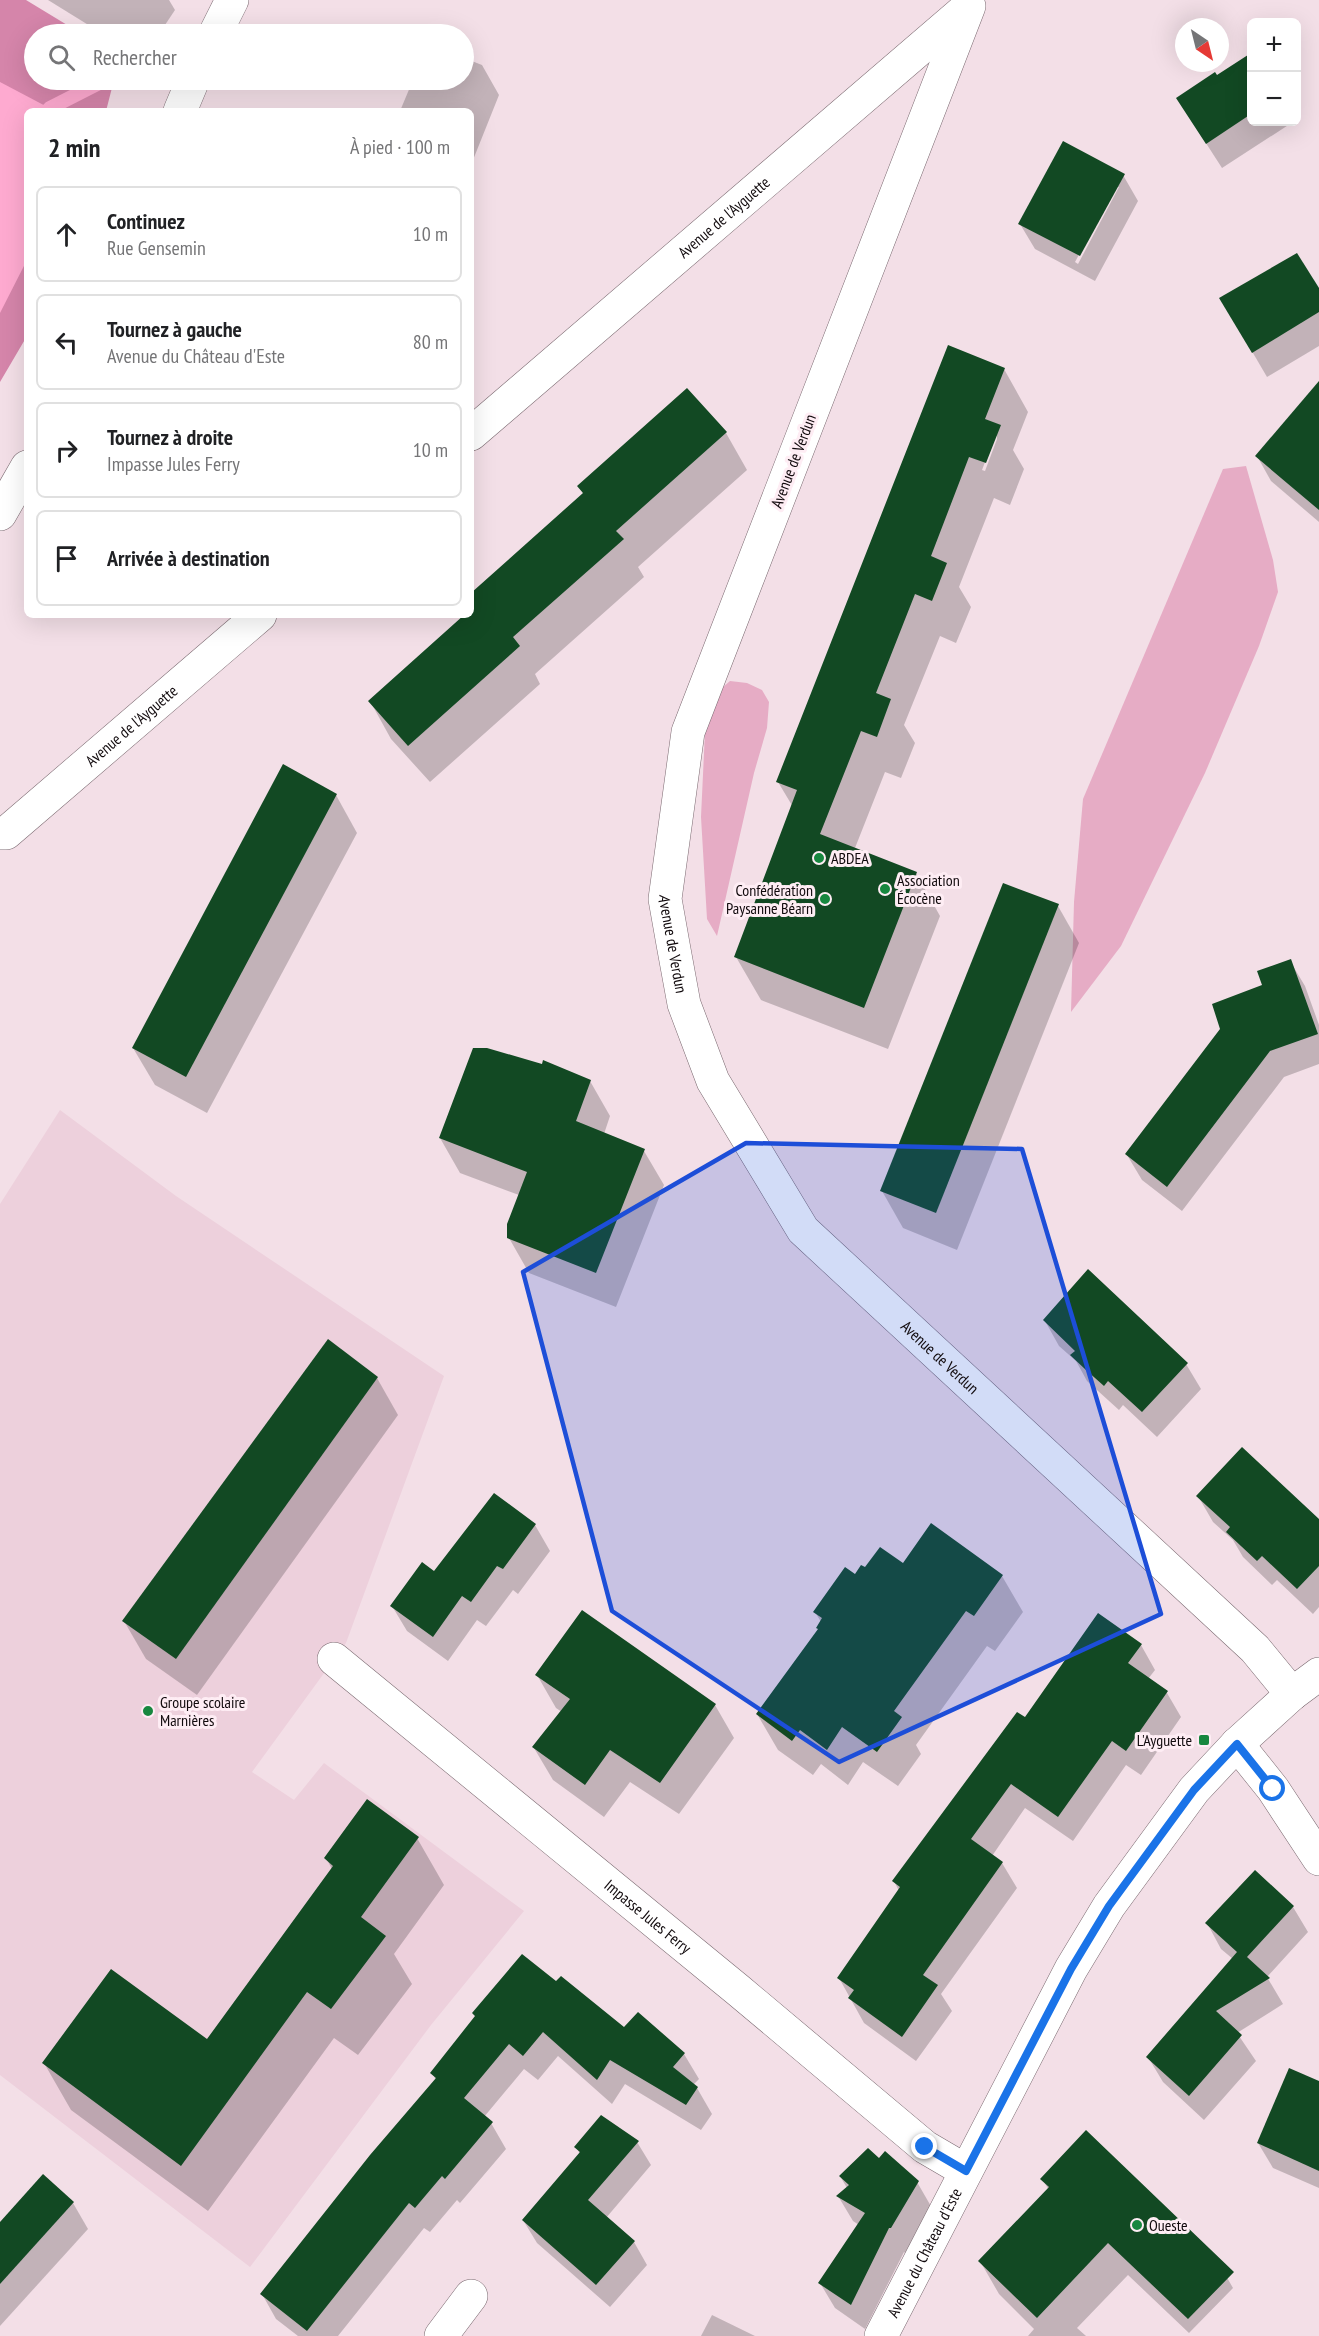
<!DOCTYPE html>
<html lang="fr">
<meta charset="utf-8">
<style>
:root{--surface:#fff;--page:#f6f6f6;--text:#202124;--muted:#757577;--line:#e0e0e0}
body{margin:0;font-family:"PT Sans Narrow",sans-serif;background:var(--page);color:var(--text)}
.controls{position:absolute;right:18px;top:18px;display:grid;overflow:hidden;border-radius:9px;box-shadow:0 6px 24px #0002}
.controls button{width:54px;height:54px;display:grid;place-items:center;padding:0;border:0;border-bottom:2px solid var(--line);background:var(--surface);color:var(--text);font:30px sans-serif}
.compass{position:absolute;left:1175px;top:18px;width:54px;height:54px;border-radius:50%;background:var(--surface);box-shadow:0 6px 24px #0002;rotate:145deg}
.stop{position:absolute;width:18px;height:18px;margin:-14px;border:4px solid #1a73e8;border-radius:50%;background:#fff}
.stop.end{background:#1a73e8;border-color:#fff;box-shadow:0 2px 6px #0008}
.list{margin:0;padding:0;list-style:none}
h2{display:flex;justify-content:space-between;align-items:center;height:78px;margin:0;padding:0 24px;font-size:26px}
h2 small{font-size:20px;font-weight:400;color:var(--muted)}
.list li{display:grid;grid-template-columns:39px 1fr auto;gap:18px;align-items:center;box-sizing:border-box;height:96px;margin:0 12px 12px;padding:0 12px;border:2px solid var(--line);border-radius:9px}
.list b{display:block;font-size:22px;white-space:nowrap}
.list p{margin:0;font-size:20px;white-space:nowrap;color:var(--muted)}
.list em{font-size:20px;font-style:normal;color:var(--muted)}
.icon{flex:none;width:33px;height:33px;fill:none;stroke:currentColor;stroke-width:2;stroke-linecap:round;stroke-linejoin:round}
.map{position:relative;flex:none;width:1319px;height:2336px;overflow:hidden}
.search{position:absolute;background:var(--surface);box-shadow:0 6px 24px #0002;left:24px;top:24px;width:450px;height:66px;display:flex;align-items:center;gap:15px;box-sizing:border-box;padding:0 21px;border-radius:33px;color:var(--muted);font-size:22px}
.panel{position:absolute;background:var(--surface);box-shadow:0 6px 24px #0002;left:24px;top:108px;width:450px;height:510px;border-radius:9px}
.map>svg:first-child{display:block}
</style>
<div class="map">
<svg width="1319" height="2336" viewBox="0 0 1319 2336">
<rect width="100%" height="100%" fill="#f3dfe7"/>
<polygon fill="#edd0dc" points="60,1110 176,1196 444,1376 346,1643 252,1772 294,1800 324,1763 524,1911 431,2025 250,2267 0,2075 0,1204"/>
<g fill="#e6acc5">
<polygon points="1246,466 1273,560 1278,592 1259,646 1205,773 1121,946 1071,1012 1074,902 1083,799 1223,469"/>
<polygon points="730,681 747,683 762,690 769,702 767,728 754,773 717,936 707,919 701,817 705,732 715,694"/>
</g>
<polygon fill="#d585aa" points="0,0 26,0 82,34 34,34 34,80 114,80 106,111 27,111 27,336 0,382"/>
<polygon fill="#feaad0" points="0,82 55,111 27,111 27,260 0,313"/>
<g fill="#0003" fill-rule="evenodd">
<polygon points="48,0 169,0 175,10 159,34 103,34"/>
<polygon points="1252,55 1252,122 1293,122 1222,168 1193,123 1216,77"/>
<polygon points="464,58 482,65 499,95 471,165 471,111 400,111 413,80 464,80"/>
<path d="M 1123,175 L 1138,201 L 1095,281 L 1035,249 L 1020,224 ZM 1116,187 L 1119,187 L 1078,264 L 1075,262 Z"/>
<polygon points="1319,291 1319,346 1267,377 1236,324"/>
<path d="M 1004,369 L 1028,412 L 1013,450 L 1024,469 L 1010,505 L 994,498 L 959,587 L 971,607 L 956,643 L 940,636 L 904,725 L 915,743 L 901,778 L 885,772 L 855,848 L 916,873 L 940,916 L 888,1049 L 761,1000 L 736,957 L 793,807 L 778,782 ZM 997,431 L 997,439 L 985,471 L 982,470 Z"/>
<polygon points="687,390 726,433 747,470 638,567 644,577 535,674 540,684 430,782 391,739 370,701 467,615 471,615 471,611 584,495 579,486"/>
<polygon points="1319,415 1319,522 1271,481 1257,456"/>
<polygon points="336,795 357,833 207,1113 155,1085 133,1048"/>
<polygon points="1058,906 1079,943 957,1250 903,1228 882,1191"/>
<polygon points="1290,961 1305,986 1319,1025 1319,1064 1284,1077 1182,1211 1142,1180 1127,1155 1264,986"/>
<polygon points="542,1065 590,1081 610,1116 604,1134 644,1151 664,1185 616,1307 529,1273 509,1238 519,1195 460,1173 440,1138"/>
<polygon points="1045,1321 1186,1364 1201,1389 1157,1437 1123,1405 1119,1410 1087,1381 1076,1361 1059,1346"/>
<polygon points="377,1378 398,1415 197,1695 146,1659 124,1621"/>
<polygon points="1198,1496 1319,1521 1319,1607 1313,1614 1277,1580 1272,1585 1243,1557 1233,1540 1213,1522"/>
<polygon points="535,1525 550,1551 518,1594 513,1590 486,1626 477,1620 448,1661 407,1631 392,1606 434,1573"/>
<polygon points="903,1565 1002,1576 1023,1612 995,1651 987,1646 916,1745 921,1754 898,1786 863,1762 848,1785 821,1764 813,1775 778,1750 757,1714 819,1631 821,1622 815,1612 855,1576 866,1569"/>
<polygon points="1141,1645 1155,1670 1148,1679 1167,1693 1181,1717 1141,1775 1126,1765 1073,1841 1025,1808 992,1856 1002,1863 1017,1888 941,1994 952,2011 916,2061 864,2023 839,1978 899,1891 894,1881 1025,1719"/>
<polygon points="537,1675 715,1705 734,1738 679,1814 630,1782 604,1817 553,1780 534,1748 562,1712 556,1708"/>
<polygon points="417,1838 444,1885 394,1954 412,1984 358,2055 334,2038 208,2211 71,2110 44,2063 207,2041 332,1869 326,1858"/>
<polygon points="1293,1907 1308,1932 1267,1977 1283,2004 1237,2033 1256,2061 1204,2120 1163,2082 1148,2057 1233,1959 1221,1949 1207,1923"/>
<polygon points="556,1983 624,2029 684,2054 699,2079 693,2085 697,2088 712,2114 701,2130 625,2084 612,2104 558,2056 538,2080 524,2069 484,2117 491,2123 506,2149 460,2203 457,2200 430,2232 424,2228 338,2336 298,2336 276,2319 262,2294 436,2080 432,2073"/>
<polygon points="1319,2083 1319,2188 1273,2168 1258,2143"/>
<polygon points="637,2142 651,2165 606,2218 634,2242 647,2265 610,2307 537,2243 523,2220 580,2154 576,2147"/>
<polygon points="879,2160 917,2182 932,2208 905,2253 904,2252 865,2329 835,2308 820,2283 859,2225 853,2221 838,2196 847,2188 840,2176"/>
<polygon points="1042,2179 1214,2255 1233,2288 1189,2333 1128,2275 1077,2328 1086,2336 1028,2336 1034,2329 999,2294 980,2261 1049,2190"/>
<polygon points="73,2203 88,2229 0,2326 0,2224"/>
<polygon points="712,2315 755,2336 701,2336"/>
</g>
<g fill="none" stroke-linecap="round" stroke-linejoin="round">
<polyline stroke="#feaad0" stroke-width="14" points="47,111 50,108 105,80"/>
</g>
<g fill="#124923">
<polygon points="1251,53 1251,114 1206,144 1176,98 1215,72 1217,75"/>
<polygon points="1063,141 1125,174 1080,256 1018,224"/>
<polygon points="1297,253 1319,288 1319,312 1252,353 1219,298"/>
<polygon points="948,345 1005,368 985,419 1001,425 986,463 969,457 931,556 947,563 932,601 915,594 876,693 891,699 877,737 861,731 820,834 917,872 864,1008 734,957 797,790 776,782"/>
<polygon points="1319,381 1319,510 1255,456"/>
<polygon points="687,388 727,432 616,531 624,539 513,637 520,646 408,746 368,701 464,615 471,615 471,593 583,493 577,486"/>
<polygon points="283,764 337,794 186,1077 132,1048"/>
<polygon points="1003,883 1059,904 936,1213 880,1191"/>
<polygon points="1291,959 1318,1034 1270,1051 1167,1187 1125,1154 1220,1029 1212,1004 1262,985 1257,971"/>
<polygon points="473,1048 487,1048 542,1064 543,1060 591,1080 576,1121 645,1149 596,1273 507,1238 507,1224 527,1172 439,1138"/>
<polygon points="1088,1269 1188,1363 1142,1412 1108,1381 1104,1386 1086,1370 1070,1355 1075,1351 1043,1320"/>
<polygon points="328,1339 378,1377 176,1659 122,1621"/>
<polygon points="1242,1447 1319,1519 1319,1566 1297,1589 1262,1556 1257,1561 1226,1532 1230,1527 1196,1496"/>
<polygon points="494,1493 536,1524 503,1569 497,1566 471,1602 462,1596 433,1637 390,1606 422,1562 434,1571"/>
<polygon points="931,1523 1003,1575 974,1616 966,1611 894,1711 902,1717 877,1752 842,1727 827,1750 800,1730 792,1741 756,1714 818,1629 816,1628 822,1618 813,1612 845,1567 855,1574 861,1565 865,1567 880,1547 903,1563"/>
<polygon points="582,1610 716,1704 660,1783 610,1750 585,1785 532,1747 570,1699 535,1675"/>
<polygon points="1098,1613 1142,1644 1128,1663 1168,1691 1126,1751 1112,1741 1058,1817 1011,1784 971,1839 1003,1862 923,1975 938,1985 902,2037 848,1998 854,1990 837,1978 900,1887 892,1881 1017,1712 1025,1717"/>
<polygon points="367,1799 419,1837 361,1917 386,1936 331,2009 307,1992 181,2166 42,2063 111,1969 207,2039 333,1866 324,1858"/>
<polygon points="1255,1870 1294,1906 1247,1957 1270,1978 1216,2011 1242,2035 1189,2096 1146,2057 1237,1952 1205,1923"/>
<polygon points="522,1954 556,1981 561,1976 624,2027 638,2012 685,2053 673,2067 698,2087 686,2105 610,2060 597,2080 543,2032 523,2056 509,2044 464,2098 493,2122 445,2179 442,2176 415,2208 409,2203 307,2331 260,2294 370,2155 436,2078 430,2073 475,2016 472,2013"/>
<polygon points="1289,2068 1319,2081 1319,2171 1257,2143"/>
<polygon points="601,2115 639,2141 588,2200 635,2241 596,2285 522,2220 580,2152 574,2147"/>
<polygon points="1086,2130 1234,2272 1188,2319 1108,2243 1037,2318 978,2261 1049,2187 1040,2179"/>
<polygon points="868,2148 879,2158 885,2151 919,2181 891,2228 889,2228 851,2305 818,2283 865,2213 836,2196 849,2185 839,2176"/>
<polygon points="43,2174 74,2202 0,2284 0,2222"/>
</g>
<g fill="none" stroke-linecap="round" stroke-linejoin="round">
<defs>
<g id="minor">
<path id="s1" d="M 969,6 L 688,732 L 665,899 L 673,944 L 684,1004 L 713,1081 L 803,1230 L 1255,1649 L 1292,1694"/>
<polyline points="215,34 232,0"/>
<polyline points="180,111 193,80"/>
<path id="s2" d="M 471,434 L 966,9"/>
<polyline points="0,514 27,467"/>
<path id="s3" d="M 0,833 L 6,833 L 260,615"/>
<path id="s4" d="M 334,1659 L 738,1990 L 925,2147 L 966,2171"/>
<polyline points="1237,1744 1273,1789 1319,1859"/>
<polyline points="441,2336 471,2296"/>
<path id="s5" d="M 881,2336 L 1071,1969 L 1109,1906 L 1194,1790 L 1237,1744 L 1292,1694 L 1319,1674"/>
</g>
</defs>
<use href="#minor" stroke="#7a6970" stroke-width="34"/>
<use href="#minor" stroke="#fff" stroke-width="33"/>
</g>
<g fill="none" stroke-linecap="round" stroke-linejoin="round">
<polyline stroke="#1a73e8" stroke-width="8" points="925,2147 966,2171 1071,1969 1109,1906 1194,1790 1237,1744 1273,1789"/>
</g>
<path fill="#1d4ed8" fill-opacity="0.2" stroke="#1d4ed8" stroke-width="4.5" stroke-linejoin="round" d="M 746,1143 L 1022,1149 L 1161,1614 L 839,1762 L 612,1611 L 523,1272 Z"/>
<g fill="#17873f" stroke="#feedf4" stroke-width="2">
<circle cx="819" cy="858" r="6"/>
<circle cx="885" cy="889" r="6"/>
<circle cx="825" cy="899" r="6"/>
<circle cx="148" cy="1711" r="6"/>
<rect x="1198" y="1734" width="12" height="12" rx="3"/>
<circle cx="1137" cy="2225" r="6"/>
</g>
<g text-anchor="middle" dominant-baseline="central" stroke-width="6" stroke-linejoin="round" paint-order="stroke">
<g font-size="16" fill="#110a0d" stroke="#feedf4">
<text stroke="none"><textPath href="#s2" startOffset="333">Avenue de l'Ayguette</textPath></text>
<text transform="translate(793 461) rotate(-69)">Avenue de Verdun</text>
<text stroke="none"><textPath href="#s3" startOffset="171">Avenue de l'Ayguette</textPath></text>
<text stroke="none"><textPath href="#s1" startOffset="993">Avenue de Verdun</textPath></text>
<text stroke="none"><textPath href="#s1" startOffset="1497">Avenue de Verdun</textPath></text>
<text stroke="none"><textPath href="#s4" startOffset="406">Impasse Jules Ferry</textPath></text>
<text stroke="none"><textPath href="#s5" startOffset="94">Avenue du Château d'Este</textPath></text>
</g>
<g font-size="16" fill="#110a0d" stroke="#feedf4" text-anchor="start">
<text x="831" y="858">ABDEA</text>
<text x="897" y="880">Association<tspan x="897" dy="18">Écocène</tspan></text>
<text x="813" y="890" text-anchor="end">Confédération<tspan x="813" dy="18">Paysanne Béarn</tspan></text>
<text x="160" y="1702">Groupe scolaire<tspan x="160" dy="18">Marnières</tspan></text>
<text x="1192" y="1740" text-anchor="end">L'Ayguette</text>
<text x="1149" y="2225">Oueste</text>
</g>
</g>
</svg>
<div class="controls">
<button>+</button>
<button>−</button>
</div>
<svg class="compass" viewBox="-18 -18 36 36"><path d="M0-13l5 13h-10z" fill="#e53935"/><path d="M0 13l5-13h-10z" fill="#757577"/></svg>
<div class="stop" style="left:1273px;top:1789px"></div>
<div class="stop end" style="left:925px;top:2147px"></div>
<div class="search"><svg class="icon" aria-label="search" viewBox="0 0 24 24"><circle cx="10" cy="10" r="6"/><path d="M15 15l6 6"/></svg>Rechercher</div>
<section class="panel">
<h2>2 min<small>À pied · 100 m</small></h2>
<ul class="list">
<li><svg class="icon" aria-label="ahead" viewBox="0 0 24 24"><path d="M12 20V5M6 11l6-6 6 6"/></svg><div><b>Continuez</b><p>Rue Gensemin</p></div><em>10 m</em></li>
<li><svg class="icon" aria-label="left" viewBox="0 0 24 24"><path d="M17 20v-9H6M10 6l-5 5 5 5"/></svg><div><b>Tournez à gauche</b><p>Avenue du Château d'Este</p></div><em>80 m</em></li>
<li><svg class="icon" aria-label="right" viewBox="0 0 24 24"><path d="M7 20v-9h11M14 6l5 5-5 5"/></svg><div><b>Tournez à droite</b><p>Impasse Jules Ferry</p></div><em>10 m</em></li>
<li><svg class="icon" aria-label="arrive" viewBox="0 0 24 24"><path d="M6 21V4h12l-3 4 3 4H6"/></svg><div><b>Arrivée à destination</b></div></li>
</ul>
</section>
</div>
